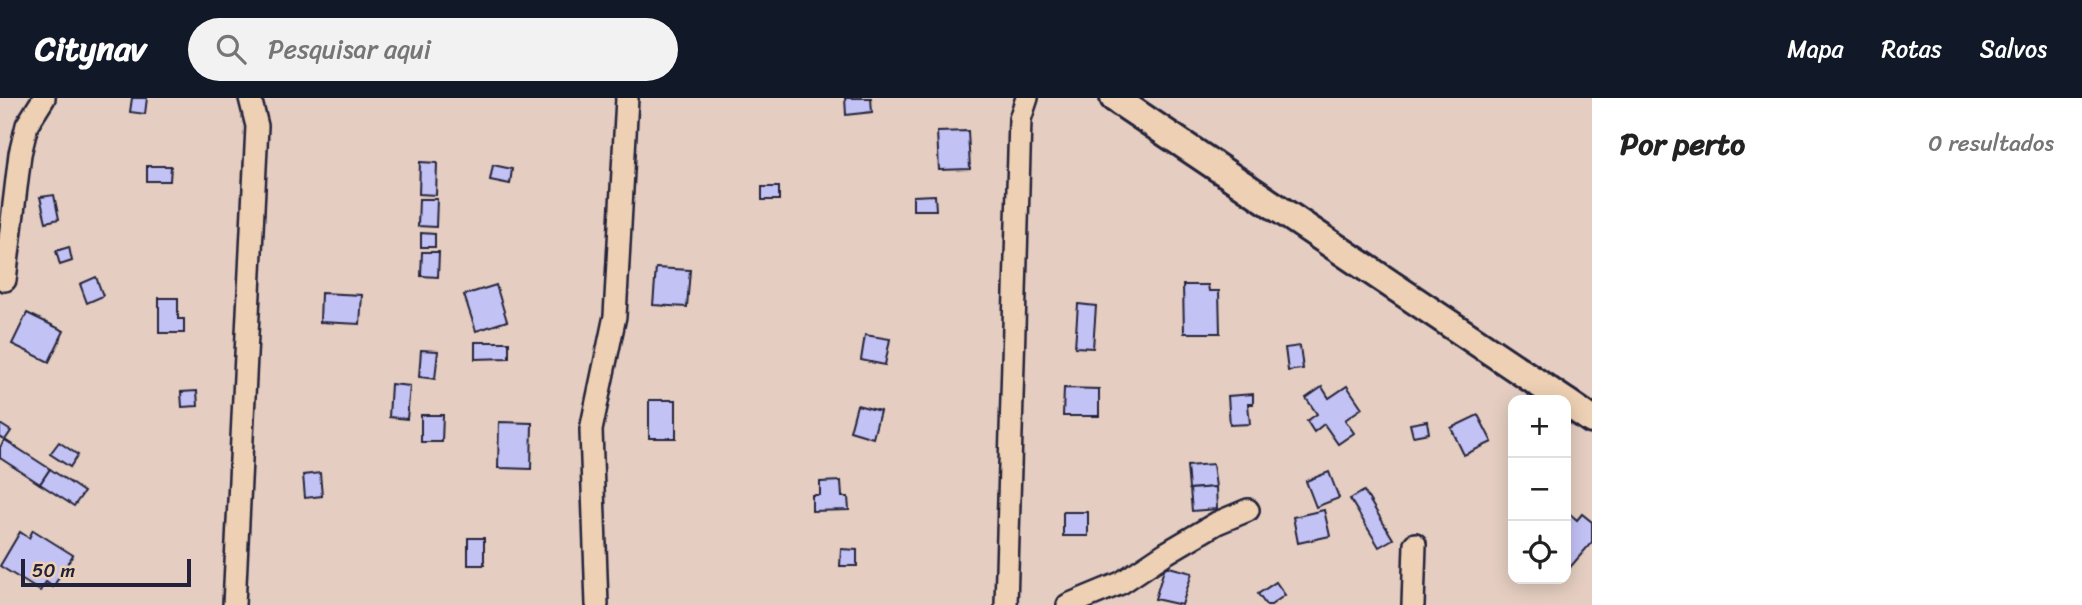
<!DOCTYPE html>
<html lang="pt">
<meta charset="utf-8">
<style>
:root{--surface:#fff;--page:#f2f2f2;--text:#222;--muted:#767676;--line:#e0e0e0;--accent:#111827}
body{margin:0;font-family:Sriracha,sans-serif;background:var(--page);color:var(--text)}
.controls{position:absolute;right:21px;bottom:21px;display:grid;overflow:hidden;border-radius:14px;box-shadow:0 4px 18px #0003}
.controls button{width:63px;height:63px;display:grid;place-items:center;padding:0;border:0;border-bottom:2px solid var(--line);background:var(--surface);color:var(--text);font:35px sans-serif}
.scale{position:absolute;left:21px;bottom:18px;width:170px;box-sizing:border-box;padding-left:7px;border:4px solid #22223b;border-top:0;font-size:19px;line-height:24px;white-space:nowrap;color:#22223b;-webkit-text-stroke:5px #eed1b4;paint-order:stroke}
.list{margin:0;padding:0;list-style:none}
h2{display:flex;justify-content:space-between;align-items:center;height:91px;margin:0;padding:0 28px;font-size:30px}
h2 small{font-size:23px;font-weight:400;color:var(--muted)}
.icon{flex:none;width:38px;height:38px;fill:none;stroke:currentColor;stroke-width:2;stroke-linecap:round;stroke-linejoin:round}
.map{position:relative;flex:none;width:1592px;height:507px;overflow:hidden}
header{display:flex;align-items:center;gap:42px;box-sizing:border-box;height:98px;padding:0 35px;background:var(--accent);color:#fff}
header strong{font-size:33px}
nav{display:flex;gap:38px;margin-inline-start:auto;font-size:24px}
.search{width:490px;height:63px;background:var(--page);display:flex;align-items:center;gap:18px;box-sizing:border-box;padding:0 24px;border-radius:38px;color:var(--muted);font-size:26px}
main{display:flex}
aside{flex:1;background:var(--surface)}
.map>svg:first-child{display:block}
</style>
<header>
<strong>Citynav</strong>
<div class="search"><svg class="icon" aria-label="search" viewBox="0 0 24 24"><circle cx="10" cy="10" r="6"/><path d="M15 15l6 6"/></svg>Pesquisar aqui</div>
<nav><a>Mapa</a><a>Rotas</a><a>Salvos</a></nav>
</header>
<main>
<div class="map">
<svg width="1592" height="507" viewBox="0 0 1592 507">
<rect width="100%" height="100%" fill="#e5cec1"/>
<filter id="ink" filterUnits="userSpaceOnUse"><feTurbulence type="fractalNoise" baseFrequency=".0143" numOctaves="2"/><feDisplacementMap in="SourceGraphic" scale="14" xChannelSelector="R" yChannelSelector="G"/><feConvolveMatrix kernelMatrix="1 2 1 2 8 2 1 2 1" color-interpolation-filters="sRGB"/></filter>
<g filter="url(#ink)">
<g fill="#c3c2f5" stroke="#22223b" stroke-width="2">
<polygon points="132,0 147,0 145,16 130,14"/>
<polygon points="845,0 871,0 872,14 846,17"/>
<polygon points="968,33 970,71 939,72 937,34"/>
<polygon points="420,64 437,65 436,97 419,96"/>
<polygon points="493,67 512,71 510,86 490,82"/>
<polygon points="147,68 171,68 170,83 147,83"/>
<rect x="762" y="89" width="17" height="13"/>
<polygon points="54,97 59,121 46,124 40,99"/>
<polygon points="935,97 936,112 913,112 913,98"/>
<polygon points="419,101 437,101 436,129 418,128"/>
<polygon points="421,135 435,136 435,149 421,149"/>
<polygon points="69,149 72,163 60,167 56,153"/>
<polygon points="422,154 439,154 438,179 421,178"/>
<polygon points="656,170 690,172 687,209 653,207"/>
<polygon points="96,179 103,198 87,205 80,186"/>
<polygon points="496,187 507,223 476,233 464,197"/>
<polygon points="1183,187 1208,187 1209,193 1219,193 1220,235 1184,235"/>
<polygon points="321,195 362,197 360,226 320,224"/>
<polygon points="159,200 178,200 178,221 184,221 184,235 159,235"/>
<polygon points="1078,206 1096,208 1093,250 1075,249"/>
<polygon points="27,215 64,233 49,264 12,246"/>
<polygon points="865,237 890,241 885,267 861,262"/>
<polygon points="475,244 509,244 509,260 475,261"/>
<polygon points="1300,248 1303,271 1288,273 1285,250"/>
<polygon points="421,252 438,253 435,281 419,279"/>
<polygon points="391,286 410,288 407,321 389,319"/>
<polygon points="1347,288 1362,310 1345,322 1354,335 1338,346 1324,326 1314,334 1307,323 1317,316 1306,300 1322,289 1329,300"/>
<polygon points="1064,290 1099,291 1099,318 1063,318"/>
<polygon points="197,293 198,308 182,309 181,294"/>
<polygon points="1253,296 1253,306 1248,306 1250,326 1230,327 1228,298"/>
<rect x="649" y="302" width="27" height="38"/>
<polygon points="857,307 880,313 873,340 850,333"/>
<polygon points="421,317 443,317 442,344 421,344"/>
<polygon points="1478,317 1492,344 1464,357 1451,330"/>
<polygon points="1427,323 1429,335 1413,338 1410,326"/>
<polygon points="499,324 532,325 531,371 498,370"/>
<polygon points="0,326 11,333 5,342 0,339"/>
<polygon points="5,342 50,371 40,386 0,360 0,349"/>
<polygon points="59,344 78,357 70,369 50,356"/>
<polygon points="1213,366 1216,389 1189,391 1187,368"/>
<polygon points="50,371 84,394 74,408 40,386"/>
<polygon points="1329,374 1339,400 1316,409 1306,383"/>
<polygon points="320,375 322,398 305,400 303,377"/>
<polygon points="841,383 842,399 848,399 849,412 812,413 812,397 820,397 820,384"/>
<polygon points="1216,389 1217,411 1192,413 1190,391"/>
<polygon points="1364,393 1393,441 1379,449 1350,401"/>
<polygon points="1324,412 1330,438 1298,445 1293,419"/>
<rect x="1063" y="414" width="25" height="24"/>
<polygon points="1570,416 1577,422 1582,416 1592,424 1592,444 1566,474 1566,421"/>
<polygon points="33,432 73,457 53,489 46,484 40,493 0,468 20,434 29,440"/>
<rect x="468" y="440" width="16" height="27"/>
<polygon points="841,451 857,452 857,468 840,468"/>
<polygon points="1165,468 1192,475 1182,507 1155,501"/>
<polygon points="1276,484 1285,497 1271,507 1266,507 1258,496"/>
</g>
<g fill="none" stroke-linecap="round" stroke-linejoin="round">
<defs>
<g id="minor">
<polyline points="5,182 20,56 27,27 44,0"/>
<polyline points="234,507 257,28 250,0"/>
<polyline points="597,507 591,332 615,218 627,0"/>
<polyline points="1006,507 1020,21 1027,0"/>
<polyline points="1068,507 1121,485 1166,455 1217,425 1248,412"/>
<polyline points="1413,507 1415,446"/>
</g>
<g id="tertiary">
<polyline points="1114,0 1563,302"/>
<polyline points="1566,304 1592,322"/>
</g>
</defs>
<use href="#minor" stroke="#22223b" stroke-width="26"/>
<use href="#tertiary" stroke="#22223b" stroke-width="32"/>
<use href="#minor" stroke="#eed1b4" stroke-width="21"/>
<use href="#tertiary" stroke="#eed1b4" stroke-width="26"/>
</g>
</g>
</svg>
<div class="controls">
<button>+</button>
<button>−</button>
<button><svg class="icon" aria-label="locate" viewBox="0 0 24 24"><circle cx="12" cy="12" r="6"/><path d="M12 2v4M12 18v4M2 12h4M18 12h4"/></svg></button>
</div>
<div class="scale">50 m</div>
</div>
<aside>
<h2>Por perto<small>0 resultados</small></h2>
<ul class="list">
</ul>
</aside>
</main>
